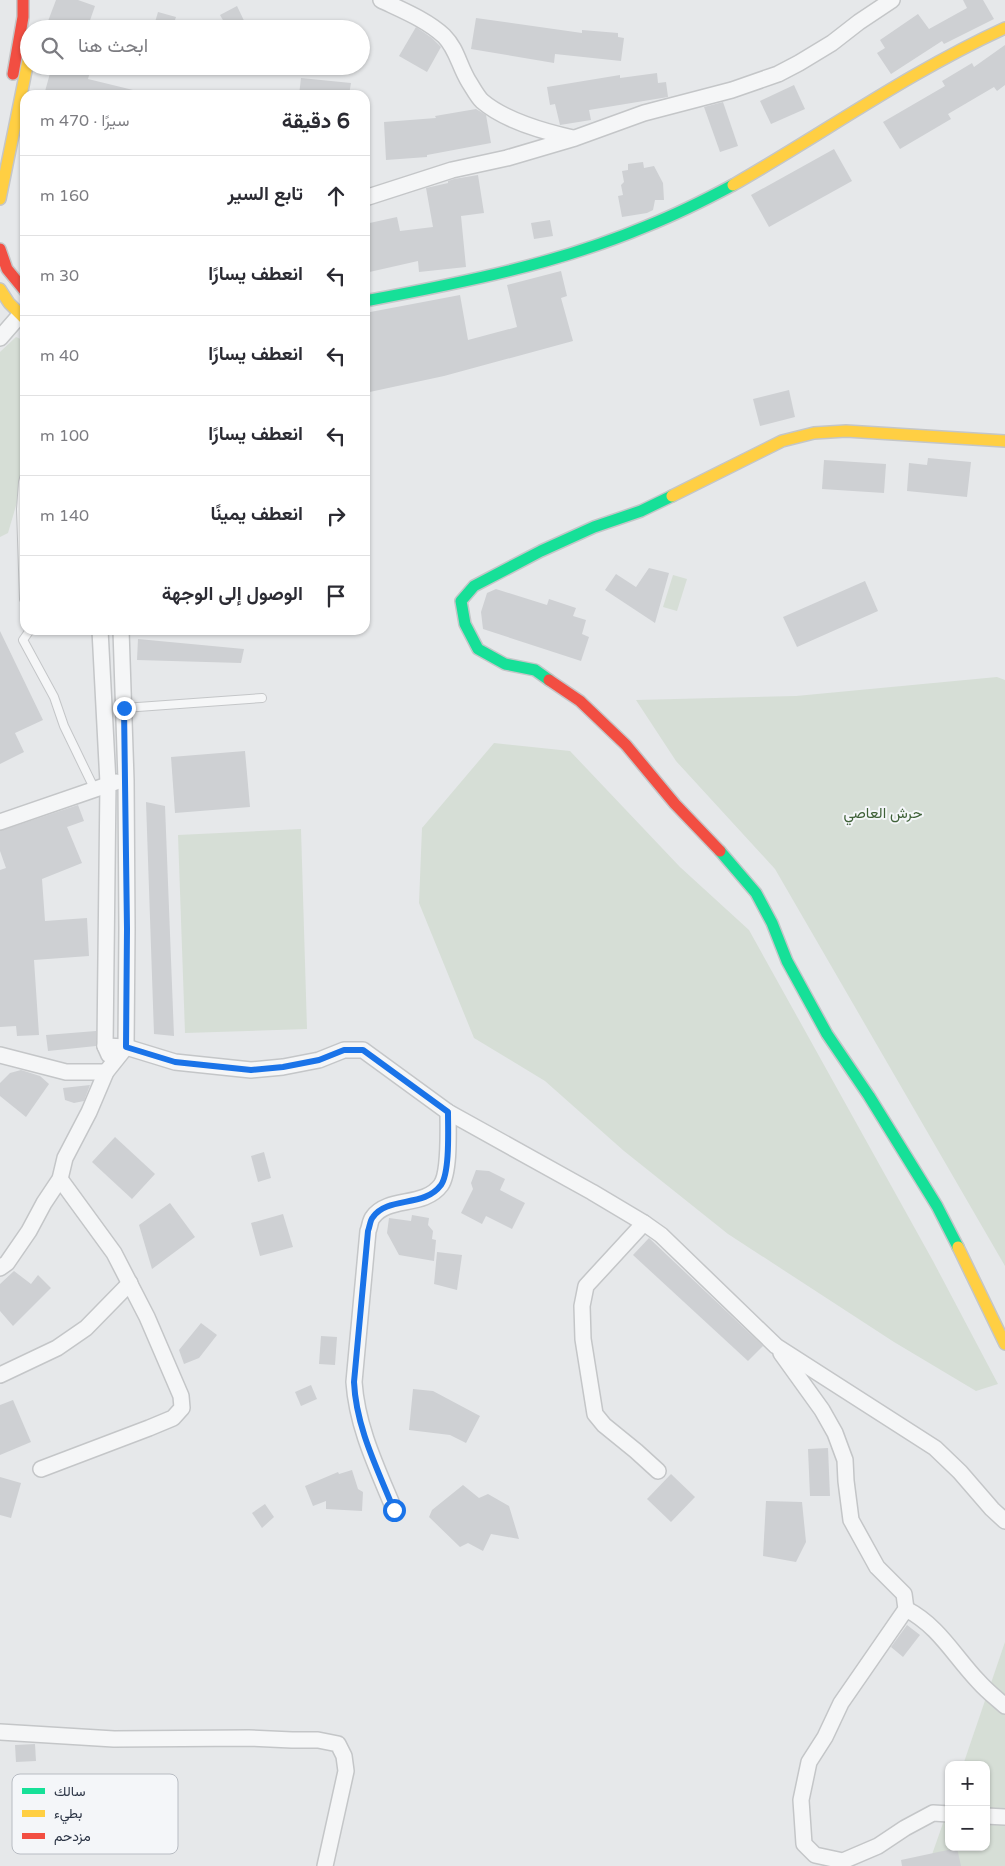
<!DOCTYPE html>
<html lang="ar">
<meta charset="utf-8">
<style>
:root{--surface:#fff;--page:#f2f2f3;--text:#2b2b33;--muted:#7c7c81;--line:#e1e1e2}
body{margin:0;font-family:"Varela Round",Vazirmatn,sans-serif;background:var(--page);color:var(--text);direction:rtl}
.controls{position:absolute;right:15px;bottom:15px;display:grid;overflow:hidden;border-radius:10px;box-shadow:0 1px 4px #0004}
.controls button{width:45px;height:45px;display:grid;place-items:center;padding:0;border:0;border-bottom:1px solid var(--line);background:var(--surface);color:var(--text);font:25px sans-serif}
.stop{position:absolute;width:15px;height:15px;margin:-11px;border:4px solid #1a73e8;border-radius:50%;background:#fff}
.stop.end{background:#1a73e8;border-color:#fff;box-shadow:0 1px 5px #0008}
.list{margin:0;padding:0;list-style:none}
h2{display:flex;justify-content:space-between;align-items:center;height:65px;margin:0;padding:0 20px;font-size:21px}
h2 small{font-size:16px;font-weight:400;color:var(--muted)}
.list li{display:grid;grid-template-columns:32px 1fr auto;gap:15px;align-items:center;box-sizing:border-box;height:80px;padding:0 20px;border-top:1px solid var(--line)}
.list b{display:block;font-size:19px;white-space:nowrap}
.list em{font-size:16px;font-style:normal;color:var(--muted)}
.icon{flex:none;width:28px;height:28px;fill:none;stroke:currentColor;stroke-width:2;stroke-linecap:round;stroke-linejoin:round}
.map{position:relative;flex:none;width:1005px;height:1866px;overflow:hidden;direction:ltr}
.search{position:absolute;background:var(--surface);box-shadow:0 1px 4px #0004;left:20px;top:20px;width:350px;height:55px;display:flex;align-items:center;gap:12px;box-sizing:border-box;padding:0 18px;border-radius:28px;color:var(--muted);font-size:19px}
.panel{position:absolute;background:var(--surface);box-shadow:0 1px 4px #0004;left:20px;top:90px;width:350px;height:545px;border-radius:15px;direction:rtl}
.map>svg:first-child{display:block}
</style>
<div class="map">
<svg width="1005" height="1866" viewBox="0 0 1005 1866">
<rect width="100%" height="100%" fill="#e6e8ea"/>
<g fill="#d6ded6">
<polygon points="16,337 25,341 25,475 8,533 0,537 0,352"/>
<polygon points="673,575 687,579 677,611 663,607"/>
<polygon points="997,677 1005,680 1005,1266 775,869 676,761 636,700 796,696"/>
<polygon points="494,743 570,751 680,867 749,930 933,1261 998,1384 976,1391 894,1342 728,1234 624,1151 545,1081 474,1038 419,903 422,828"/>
<polygon points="301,829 307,1029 185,1033 178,835"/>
<polygon points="1005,1642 1005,1866 928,1866 949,1806 949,1847 986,1847 986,1765 963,1765"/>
</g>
<g fill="#ced0d3">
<polygon points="56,0 78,0 95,6 87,29 45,29"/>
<polygon points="963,0 983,0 994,19 944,44 942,41 891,74 877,53 885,48 880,40 918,14 929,29 967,8"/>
<polygon points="237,6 248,29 228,29 220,15"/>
<polygon points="158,12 176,17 172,29 153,29"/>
<polygon points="476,18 582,33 582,30 618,33 618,37 624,38 621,61 555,54 554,63 471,49"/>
<polygon points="416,27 432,38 441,47 427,72 399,56"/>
<polygon points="1005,45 1005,85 997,91 994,87 948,114 951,119 900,149 883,122 945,86 942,81 972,63 974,67"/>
<polygon points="52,66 82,66 91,68 88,79 133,90 133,95 44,95"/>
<polygon points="657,73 658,83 666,82 668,97 589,110 591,120 560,125 555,104 550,105 547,87 620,75 620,78"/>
<polygon points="301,78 351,83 349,95 299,95"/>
<polygon points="794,85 805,109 771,124 760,101"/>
<polygon points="723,102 738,146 720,152 704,107"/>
<polygon points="476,109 486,115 491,143 427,155 427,157 386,160 384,122 436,118 435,116"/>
<polygon points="834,149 852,181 769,227 751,195"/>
<polygon points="643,162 644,168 654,166 663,183 664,200 655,200 653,210 647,213 622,217 618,196 623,195 621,185 624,182 622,171 628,170 628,164"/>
<polygon points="478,175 484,213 461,216 466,267 419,272 418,261 365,273 365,224 397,217 400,231 433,227 426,188 448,183 448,181 454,179"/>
<polygon points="550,220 553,236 534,239 531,223"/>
<polygon points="561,271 567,296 561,298 573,341 444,376 365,393 365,313 460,295 468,340 517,327 507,285"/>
<polygon points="789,390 795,417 760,426 753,399"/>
<polygon points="928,458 971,462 967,497 907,491 909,463 927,465"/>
<polygon points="824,460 886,464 884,493 822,489"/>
<polygon points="649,568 669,573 655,623 605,590 616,574 636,587"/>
<polygon points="865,581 878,611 797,647 783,617"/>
<polygon points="496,589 547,605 549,599 576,608 573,616 586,620 582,634 589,637 581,661 483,629 481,612 487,593"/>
<polygon points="0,631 43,720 15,733 24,752 0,764"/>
<polygon points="138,639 244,649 241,663 137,660"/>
<polygon points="245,751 250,807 175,813 171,757"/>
<polygon points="146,802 165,806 174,1036 154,1034"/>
<polygon points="78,805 84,821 67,827 82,863 42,879 45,921 87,918 89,956 34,960 39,1035 17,1036 16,1026 0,1027 0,870 6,868 0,851 0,831"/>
<polygon points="96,1031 96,1046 48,1051 46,1035"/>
<polygon points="21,1070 40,1076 49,1084 26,1117 0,1096 0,1083 10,1073"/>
<polygon points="90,1085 84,1101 74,1103 65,1100 63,1088"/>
<polygon points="115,1137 155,1174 132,1199 92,1162"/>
<polygon points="264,1152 271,1178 258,1182 251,1156"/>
<polygon points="476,1170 489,1171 505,1179 500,1190 525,1203 512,1229 486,1216 482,1224 461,1213 473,1189 471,1183"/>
<polygon points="170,1203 195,1237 152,1269 139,1225"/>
<polygon points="283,1214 293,1247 260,1256 251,1223"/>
<polygon points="412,1215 429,1218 428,1225 433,1231 432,1239 436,1240 434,1261 399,1255 387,1233 389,1218 411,1221"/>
<polygon points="649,1238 763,1346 748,1361 633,1255"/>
<polygon points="437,1252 462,1255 457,1290 434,1284"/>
<polygon points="14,1271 31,1284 38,1275 51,1288 13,1326 0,1311 0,1284"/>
<polygon points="201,1323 217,1335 199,1358 184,1364 179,1350"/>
<polygon points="321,1336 337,1337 335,1365 319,1364"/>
<polygon points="311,1385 317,1399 301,1406 295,1392"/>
<polygon points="413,1389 433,1391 480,1416 466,1443 450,1435 409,1430"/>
<polygon points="13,1400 31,1442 0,1455 0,1405"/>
<polygon points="828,1448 830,1496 810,1496 808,1449"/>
<polygon points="352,1470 358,1489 363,1492 362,1511 326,1509 326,1501 313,1506 305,1486 338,1472 339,1474"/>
<polygon points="671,1474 695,1497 671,1522 647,1499"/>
<polygon points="0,1477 21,1483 11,1518 0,1515"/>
<polygon points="463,1485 479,1498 488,1494 509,1506 519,1539 491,1534 483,1551 468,1543 460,1547 429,1517 432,1510"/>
<polygon points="766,1501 802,1502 806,1542 796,1562 763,1556"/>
<polygon points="265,1504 274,1517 262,1528 252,1513"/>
<polygon points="907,1625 920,1635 903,1657 891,1647"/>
<polygon points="35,1744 36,1761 16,1762 15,1745"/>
<polygon points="957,1848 961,1866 902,1866 901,1860"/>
</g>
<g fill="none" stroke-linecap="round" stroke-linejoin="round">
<defs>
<g id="lane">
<polyline points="25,475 23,482 21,509 24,599 25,601"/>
<polyline points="30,630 23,640 54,697 64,726 94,788"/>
<polyline points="124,708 262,698"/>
</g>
<g id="street">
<path d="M 381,0 C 402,10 427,20 444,36 C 457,49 459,66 469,82 C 473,88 477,96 482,101 C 504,120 545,132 573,138"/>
<polyline points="365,198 452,170 507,158 575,138 644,113 732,90 778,74 799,63 832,43 859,22 892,0"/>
<polyline points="0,338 20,315"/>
<polyline points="100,630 108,783 105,1046 109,1055"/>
<polyline points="0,822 116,782"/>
<polyline points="105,1046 126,1047 175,1062 251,1070 283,1067 319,1060 344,1050 363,1050 448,1112 592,1192 644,1223 661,1235 776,1346 935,1448 960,1472 992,1509 1005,1521"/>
<polyline points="0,1055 66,1072 106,1072"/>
<polyline points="644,1223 586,1286 582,1306 583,1339 595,1414 604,1425 636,1451 658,1471"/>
<polyline points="0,1268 7,1263 29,1231 44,1203 60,1179 65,1158 89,1112 106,1072 126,1047 127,929 126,780 121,630"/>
<polyline points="781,1353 822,1410 835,1433 845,1460 846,1481 851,1520 877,1567 904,1594 906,1609 841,1703 825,1737 809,1762 801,1800 804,1844 815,1855 843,1861 878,1846 905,1828 933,1813 949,1814"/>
<polyline points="0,1375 57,1348 86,1328 130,1283"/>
<polyline points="41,1469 149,1428 173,1418 182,1408 181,1396 147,1317 114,1253 60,1179"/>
<path d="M 394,1509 C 377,1468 357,1427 354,1382 L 368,1231 C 370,1227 370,1220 373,1217 C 388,1196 424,1208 441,1185 C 450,1172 448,1129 448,1112"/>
<path d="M 906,1609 C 939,1626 954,1656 979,1682 C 987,1691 996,1698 1005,1706"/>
<polyline points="0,1732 114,1739 249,1738 292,1740 318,1740 338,1744 344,1756 346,1771 325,1866"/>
<polyline points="986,1816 1005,1817"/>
</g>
<g id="fast">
<path d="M 365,301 C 461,283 557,264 647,226 C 677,214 705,200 733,185"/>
<polyline points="549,680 535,670 505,664 478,649 465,624 461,601 474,586 541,551 594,527 641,511 672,496"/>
<polyline points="720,851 756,893 772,923 787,961 827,1034 869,1096 937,1206 958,1247"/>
</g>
<g id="slow">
<path d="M 733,185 C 824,133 909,72 1005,28"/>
<polyline points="0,199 29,56"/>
<polyline points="0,289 9,303 25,319"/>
<polyline points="672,496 782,441 814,433 846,431 1005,441"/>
<polyline points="958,1247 1005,1344"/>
</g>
<g id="jam">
<polyline points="13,74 23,17 23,0"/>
<polyline points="0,249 7,269 25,291"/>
<polyline points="549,680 580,701 626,745 675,804 720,851"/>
</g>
</defs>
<use href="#lane" stroke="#c4c6c8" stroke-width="10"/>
<use href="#street" stroke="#c4c6c8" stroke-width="18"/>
<use href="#fast" stroke="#c4c6c8" stroke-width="14"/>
<use href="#slow" stroke="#c4c6c8" stroke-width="14"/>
<use href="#jam" stroke="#c4c6c8" stroke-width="14"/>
<use href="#lane" stroke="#f5f6f7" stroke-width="8"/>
<use href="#street" stroke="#f5f6f7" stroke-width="15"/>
<use href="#fast" stroke="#16e098" stroke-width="11"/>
<use href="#slow" stroke="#ffcf43" stroke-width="11"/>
<use href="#jam" stroke="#f24e42" stroke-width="11"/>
</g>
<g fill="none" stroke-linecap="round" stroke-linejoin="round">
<path stroke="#1a73e8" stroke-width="6" d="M 124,708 L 127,929 L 126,1047 L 175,1062 L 251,1070 L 283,1067 L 319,1060 L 344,1050 L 363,1050 L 448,1112 C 448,1129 450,1172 441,1185 C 424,1208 388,1196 373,1217 C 370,1220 370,1226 368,1231 L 354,1382 C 356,1427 377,1468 394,1510"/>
</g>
<g text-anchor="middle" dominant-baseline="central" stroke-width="4" stroke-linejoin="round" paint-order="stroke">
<g font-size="15" fill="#3f6138" stroke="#f4f6f9">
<text x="883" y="813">حرش العاصي</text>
</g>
</g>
<rect x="12" y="1774" width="166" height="80" rx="8" fill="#f4f6f9" stroke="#b8bcc3" stroke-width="1"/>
<rect x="22" y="1788" width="23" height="6" fill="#16e098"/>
<rect x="22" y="1810" width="23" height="7" fill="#ffcf43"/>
<rect x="22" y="1833" width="23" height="6" fill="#f24e42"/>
<g font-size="14" fill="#2b3445">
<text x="54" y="1796">سالك</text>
<text x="54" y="1818">بطيء</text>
<text x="54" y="1841">مزدحم</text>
</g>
</svg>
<div class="controls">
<button>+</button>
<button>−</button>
</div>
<div class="stop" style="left:394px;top:1510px"></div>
<div class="stop end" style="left:124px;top:708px"></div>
<div class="search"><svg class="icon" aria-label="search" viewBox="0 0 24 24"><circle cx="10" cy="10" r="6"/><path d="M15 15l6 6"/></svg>ابحث هنا</div>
<section class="panel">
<h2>6 دقيقة<small>سيرًا · 470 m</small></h2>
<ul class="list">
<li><svg class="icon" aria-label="ahead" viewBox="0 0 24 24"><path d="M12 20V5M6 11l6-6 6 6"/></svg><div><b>تابع السير</b></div><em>160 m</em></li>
<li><svg class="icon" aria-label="left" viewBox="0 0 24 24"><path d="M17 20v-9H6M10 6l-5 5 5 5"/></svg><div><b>انعطف يسارًا</b></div><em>30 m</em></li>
<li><svg class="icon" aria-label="left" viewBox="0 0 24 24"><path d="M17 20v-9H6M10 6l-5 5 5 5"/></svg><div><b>انعطف يسارًا</b></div><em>40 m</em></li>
<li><svg class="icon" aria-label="left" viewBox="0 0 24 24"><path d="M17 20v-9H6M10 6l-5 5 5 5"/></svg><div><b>انعطف يسارًا</b></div><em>100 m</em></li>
<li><svg class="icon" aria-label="right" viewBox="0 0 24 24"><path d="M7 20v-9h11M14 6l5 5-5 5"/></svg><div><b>انعطف يمينًا</b></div><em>140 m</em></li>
<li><svg class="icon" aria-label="arrive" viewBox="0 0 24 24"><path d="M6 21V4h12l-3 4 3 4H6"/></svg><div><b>الوصول إلى الوجهة</b></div></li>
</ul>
</section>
</div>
